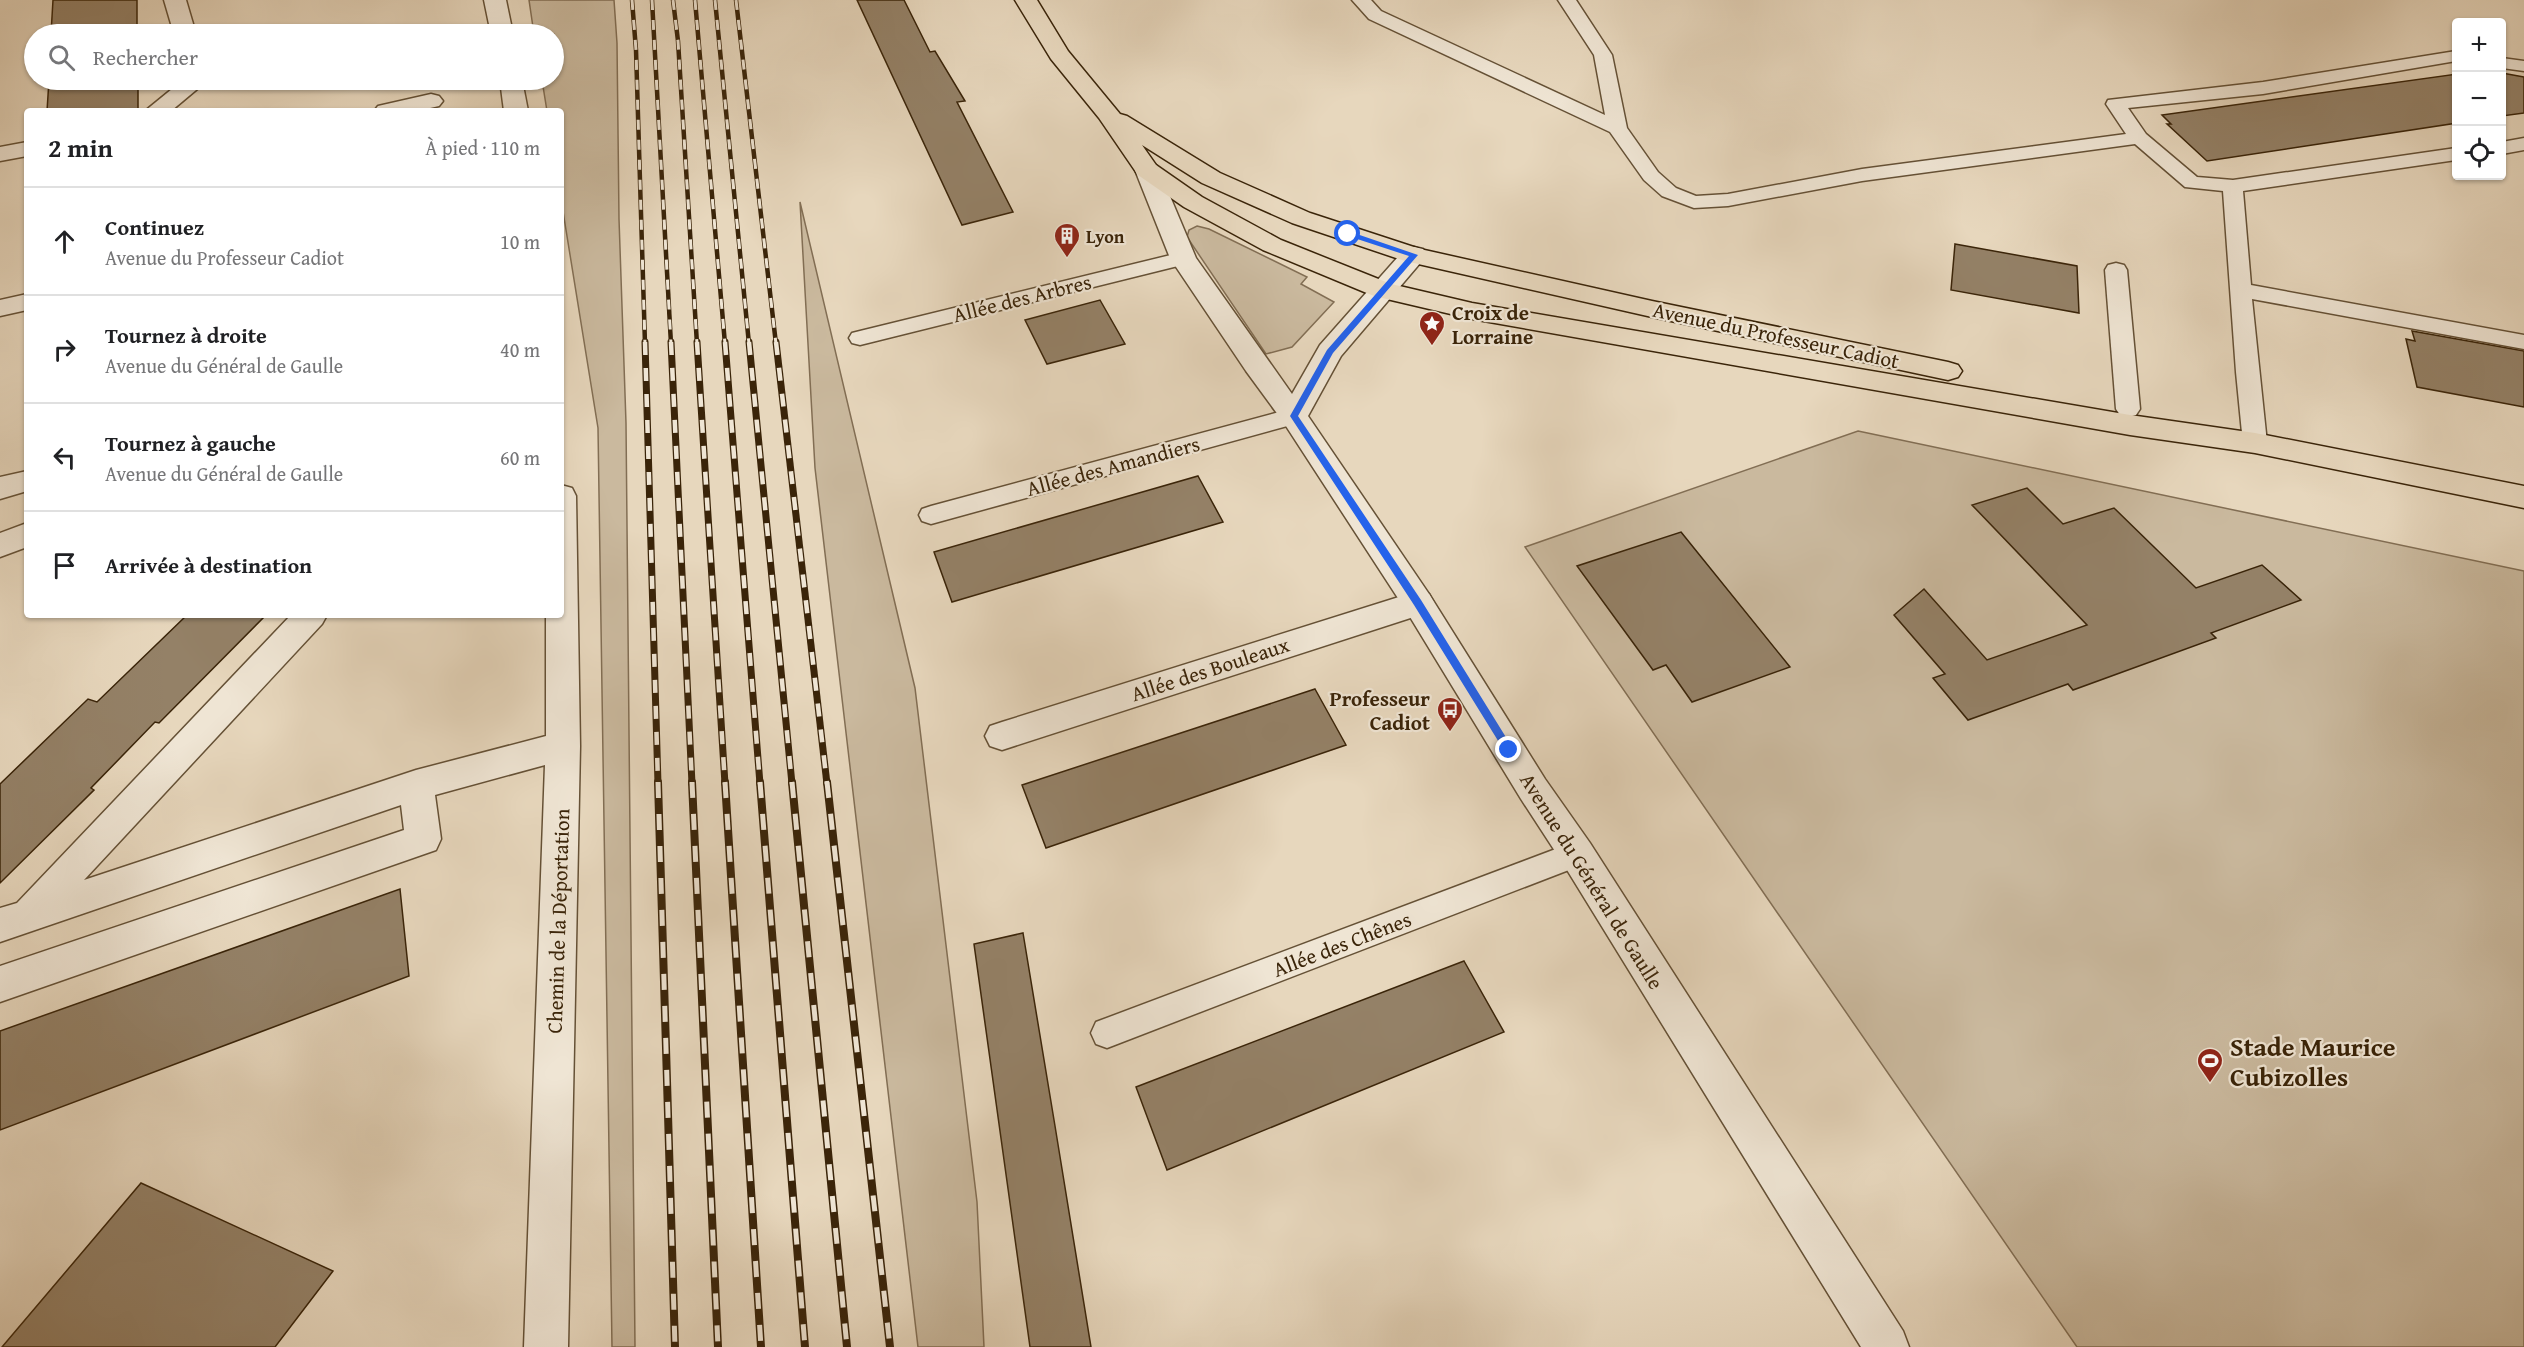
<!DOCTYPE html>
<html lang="fr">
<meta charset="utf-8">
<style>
:root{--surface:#fff;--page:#f6f6f6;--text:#202124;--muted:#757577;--line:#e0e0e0}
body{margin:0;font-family:"Gentium Book Plus",serif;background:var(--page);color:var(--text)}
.controls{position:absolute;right:18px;top:18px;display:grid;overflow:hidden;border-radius:6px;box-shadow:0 2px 4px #0004}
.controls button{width:54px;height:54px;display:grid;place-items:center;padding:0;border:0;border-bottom:2px solid var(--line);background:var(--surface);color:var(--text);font:30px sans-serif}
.stop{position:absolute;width:18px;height:18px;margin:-14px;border:4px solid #2563eb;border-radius:50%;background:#fff}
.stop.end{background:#2563eb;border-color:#fff;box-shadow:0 2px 6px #0008}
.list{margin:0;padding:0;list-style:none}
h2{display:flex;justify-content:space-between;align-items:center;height:78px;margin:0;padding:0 24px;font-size:26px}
h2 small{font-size:20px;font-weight:400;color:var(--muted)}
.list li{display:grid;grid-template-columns:39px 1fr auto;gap:18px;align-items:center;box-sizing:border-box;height:108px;padding:0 24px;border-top:2px solid var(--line)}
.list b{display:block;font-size:22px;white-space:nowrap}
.list p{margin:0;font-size:20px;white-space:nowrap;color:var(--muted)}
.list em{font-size:20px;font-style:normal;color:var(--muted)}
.icon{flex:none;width:33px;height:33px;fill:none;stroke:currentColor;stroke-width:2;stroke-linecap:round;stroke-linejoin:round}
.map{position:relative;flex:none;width:2524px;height:1347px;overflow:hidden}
.search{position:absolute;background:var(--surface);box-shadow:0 2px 4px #0004;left:24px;top:24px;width:540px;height:66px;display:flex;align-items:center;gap:15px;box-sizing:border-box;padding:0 21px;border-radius:33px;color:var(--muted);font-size:22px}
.panel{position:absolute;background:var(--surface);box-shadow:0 2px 4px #0004;left:24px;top:108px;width:540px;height:510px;border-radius:6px}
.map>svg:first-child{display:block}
</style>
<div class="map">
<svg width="2524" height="1347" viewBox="0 0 2524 1347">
<rect width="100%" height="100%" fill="#e7d7bd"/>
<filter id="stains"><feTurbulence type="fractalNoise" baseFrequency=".00333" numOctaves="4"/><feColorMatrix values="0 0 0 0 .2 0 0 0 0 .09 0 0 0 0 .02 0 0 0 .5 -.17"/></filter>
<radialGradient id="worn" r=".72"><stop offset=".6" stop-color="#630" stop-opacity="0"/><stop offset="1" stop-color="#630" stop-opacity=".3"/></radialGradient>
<g fill="#cab99e" stroke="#826e54" stroke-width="1.5">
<polygon points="529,0 614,0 617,43 619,219 626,423 635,1347 612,1347 598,428 561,199 561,111 547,111 542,80 554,80 554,34 534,34"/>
<polygon points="800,202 915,688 977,1202 984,1347 918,1347 815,468"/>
<polygon points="1197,226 1209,229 1307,277 1301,284 1334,302 1292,347 1266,354 1187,237 1189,230"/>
<polygon points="1858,431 2524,571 2524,1347 2077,1347 1525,547"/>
</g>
<g fill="#948167" stroke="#3a2409" stroke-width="1.5">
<polygon points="53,0 137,0 137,34 51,34"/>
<polygon points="857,0 904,0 930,52 935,51 965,101 957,102 1013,212 962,225"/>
<polygon points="2502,73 2524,77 2524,113 2502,116"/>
<polygon points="2457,74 2457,123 2207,161 2167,124 2171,124 2162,115"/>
<polygon points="49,80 138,80 138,111 47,111"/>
<polygon points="1955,244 2077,266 2079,313 1951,290"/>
<polygon points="1100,300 1125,344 1047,364 1025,320"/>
<polygon points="2412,331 2524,351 2524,407 2417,387 2406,339 2415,341"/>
<polygon points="1198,476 1223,522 952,602 934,552"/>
<polygon points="2027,488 2063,524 2114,508 2196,588 2262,565 2301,600 2211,633 2216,638 2073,690 2068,684 1968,720 1933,678 1945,674 1894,615 1924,589 1987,660 2087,625 1972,505"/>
<polygon points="1681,532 1790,667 1692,702 1666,665 1653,670 1577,566"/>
<polygon points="187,615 266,615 159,723 155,722 91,788 94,790 0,883 0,784 88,699 97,702"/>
<polygon points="1315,689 1346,745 1046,848 1022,785"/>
<polygon points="400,889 409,976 0,1130 0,1031"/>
<polygon points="1023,933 1055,1126 1091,1347 1030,1347 974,944"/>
<polygon points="1464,961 1504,1032 1167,1170 1136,1087"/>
<polygon points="141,1183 333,1271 275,1347 2,1347"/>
</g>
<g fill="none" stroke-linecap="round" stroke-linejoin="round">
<defs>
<g id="service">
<polygon points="1352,0 1371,0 1381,11 1605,115 1594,55 1558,0 1576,0 1612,55 1627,128 1658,172 1676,188 1696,196 1728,194 1862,169 2126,134 2106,104 2108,100 2263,82 2456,51 2456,61 2263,94 2128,108 2146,134 2197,177 2233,180 2456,148 2456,160 2243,191 2251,285 2524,335 2524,349 2252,299 2267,443 2263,449 2255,451 2247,449 2243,443 2236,372 2223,191 2185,187 2135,144 1862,181 1728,206 1694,208 1662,196 1644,180 1610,132 1369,19"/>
<polygon points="2502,58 2524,61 2524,71 2502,68"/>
<polygon points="2524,138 2524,150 2502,154 2502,142"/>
<polygon points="1183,252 1190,253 1194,258 1190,263 860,345 852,343 849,338 852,333 860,331"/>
<polygon points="2116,263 2124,265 2127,270 2140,409 2136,415 2128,417 2120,415 2116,409 2105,270 2108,265"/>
<polygon points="1294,408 1302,410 1306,416 1302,422 931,524 922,521 919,515 922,509 931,506"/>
<polygon points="1577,841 1587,845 1592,854 1587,863 1107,1048 1096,1044 1091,1033 1096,1022"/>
</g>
<polygon id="pedestrian" points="27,471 27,491 0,499 0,477"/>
<g id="minor">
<polygon points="164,0 186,0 196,34 174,34"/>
<polygon points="484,0 506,0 513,34 491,34"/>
<polygon points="183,80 208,80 171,111 145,111"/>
<polygon points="500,80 522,80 528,111 504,111"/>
<polygon points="431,94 439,96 443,101 439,106 417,111 374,111 378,106"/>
<polygon points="27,142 27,156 0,161 0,147"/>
<polygon points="27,294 27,310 0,316 0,300"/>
<polygon points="561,485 572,488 576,496 580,746 568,1347 524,1347 545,765 435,795 441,839 436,850 0,1002 0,966 404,830 401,805 0,942 0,908 17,903 291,615 327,615 322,624 84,880 416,770 546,736 546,615 561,615"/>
<polygon points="27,523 27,547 0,557 0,533"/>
<polygon points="1418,591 1429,594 1434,603 1429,612 1002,750 990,746 985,736 990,726 1002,722"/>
</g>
<polygon id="tertiary" points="1147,163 1156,165 1159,170 1196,258 1292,394 1320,345 1405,249 1414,247 1423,249 1427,255 1341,356 1308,416 1429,594 1545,779 1590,843 1903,1331 1909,1347 1861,1347 1564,865 1521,799 1407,612 1284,423 1246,371 1170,258 1135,170 1138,165"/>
<polygon id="primary" points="1015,0 1037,0 1068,51 1120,114 1127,116 1220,173 1310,213 1420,249 1652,301 1948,362 1958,365 1962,371 1958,377 1948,380 1652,317 1405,261 1292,223 1202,183 1142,145 1156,165 1202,197 1281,240 1391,284 1472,303 2130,415 2255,433 2524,486 2524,508 2255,453 2130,435 1472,319 1374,296 1263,250 1184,207 1138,175 1099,118 1051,59"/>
</defs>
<use href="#service" stroke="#655136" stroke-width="3"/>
<use href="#pedestrian" stroke="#655136" stroke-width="3"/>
<use href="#minor" stroke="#655136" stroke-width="3"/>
<use href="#tertiary" stroke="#655136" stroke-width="3"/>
<use href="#primary" stroke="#3a2409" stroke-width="3"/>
<use href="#service" fill="#efe5d4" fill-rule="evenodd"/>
<use href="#pedestrian" fill="#efe5d4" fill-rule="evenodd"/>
<use href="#minor" fill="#efe5d4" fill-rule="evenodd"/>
<use href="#tertiary" fill="#efe5d4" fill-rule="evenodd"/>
<use href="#primary" fill="#e7d7bd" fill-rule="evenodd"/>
<defs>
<g id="rail-far2">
<polyline points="632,0 636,50 645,344"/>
<polyline points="652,0 671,344"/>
<polyline points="673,0 678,41 697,344"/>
<polyline points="695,0 725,344"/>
<polyline points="715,0 749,344"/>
<polyline points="736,0 776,344"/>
</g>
<g id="rail-far1">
<polyline points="645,342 658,784"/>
<polyline points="671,342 692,784"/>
<polyline points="697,342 725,784"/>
<polyline points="725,342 760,784"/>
<polyline points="749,342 792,784"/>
<polyline points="776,342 827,784"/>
</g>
<g id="rail">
<polyline points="658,782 675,1347"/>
<polyline points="692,782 718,1347"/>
<polyline points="725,782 761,1347"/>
<polyline points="760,782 805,1347"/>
<polyline points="792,782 847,1347"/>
<polyline points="827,782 890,1347"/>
</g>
</defs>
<use href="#rail-far2" stroke="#3a2409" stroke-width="4.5"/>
<use href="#rail-far1" stroke="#3a2409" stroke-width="7"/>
<use href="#rail" stroke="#3a2409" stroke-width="8"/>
<use href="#rail-far2" stroke="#efe5d4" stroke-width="3" stroke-dasharray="10" stroke-linecap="butt"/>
<use href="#rail-far1" stroke="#efe5d4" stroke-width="4.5" stroke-dasharray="13" stroke-linecap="butt"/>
<use href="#rail" stroke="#efe5d4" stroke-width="5" stroke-dasharray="16" stroke-linecap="butt"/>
</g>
<polygon fill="#2563eb" points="1348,231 1418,255 1333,353 1298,416 1421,600 1512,747 1512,752 1505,752 1414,605 1290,416 1327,350 1409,256 1345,235 1345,232"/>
<defs>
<symbol id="building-pin" viewBox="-11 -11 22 30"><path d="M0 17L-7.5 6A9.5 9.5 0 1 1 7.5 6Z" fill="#8f2418" stroke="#efe5d4"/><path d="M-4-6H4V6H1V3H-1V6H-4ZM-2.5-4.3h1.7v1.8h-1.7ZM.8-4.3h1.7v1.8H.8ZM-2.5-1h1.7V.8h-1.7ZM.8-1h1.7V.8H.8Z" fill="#fff"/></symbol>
<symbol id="sight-pin" viewBox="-11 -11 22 30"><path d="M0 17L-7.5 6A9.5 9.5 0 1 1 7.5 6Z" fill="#8f2418" stroke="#efe5d4"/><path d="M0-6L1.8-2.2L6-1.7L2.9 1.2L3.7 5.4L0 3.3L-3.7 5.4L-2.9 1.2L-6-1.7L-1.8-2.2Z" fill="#fff"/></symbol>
<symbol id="bus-pin" viewBox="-11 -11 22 30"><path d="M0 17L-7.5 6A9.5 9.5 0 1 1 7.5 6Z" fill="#8f2418" stroke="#efe5d4"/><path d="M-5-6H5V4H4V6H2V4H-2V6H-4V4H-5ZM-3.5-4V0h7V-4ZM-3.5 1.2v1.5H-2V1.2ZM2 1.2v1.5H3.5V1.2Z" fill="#fff"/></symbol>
<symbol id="stadium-pin" viewBox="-11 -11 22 30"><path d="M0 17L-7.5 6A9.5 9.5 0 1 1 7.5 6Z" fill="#8f2418" stroke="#efe5d4"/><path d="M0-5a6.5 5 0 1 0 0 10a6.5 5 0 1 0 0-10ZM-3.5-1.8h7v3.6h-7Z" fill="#fff"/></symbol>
</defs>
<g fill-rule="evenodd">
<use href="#building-pin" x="1052" y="221" width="30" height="40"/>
<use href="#sight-pin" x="1417" y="309" width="30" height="40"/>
<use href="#bus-pin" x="1435" y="695" width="30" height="40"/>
<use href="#stadium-pin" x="2195" y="1046" width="30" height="40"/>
</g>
<g text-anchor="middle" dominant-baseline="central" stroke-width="4.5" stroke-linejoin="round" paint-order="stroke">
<g font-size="18" font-weight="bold" fill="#3a2409" stroke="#efe5d4" text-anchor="start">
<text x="1086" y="236">Lyon</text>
</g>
<g font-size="21" fill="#3a2409" stroke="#efe5d4">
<text transform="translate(1022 298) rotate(-14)">Allée des Arbres</text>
<text transform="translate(1776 335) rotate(12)">Avenue du Professeur Cadiot</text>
<text transform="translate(1113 466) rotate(-15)">Allée des Amandiers</text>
<text transform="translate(1210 669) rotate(-18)">Allée des Bouleaux</text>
<text transform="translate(1592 881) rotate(58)">Avenue du Général de Gaulle</text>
<text transform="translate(558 921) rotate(-88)">Chemin de la Déportation</text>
<text transform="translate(1342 944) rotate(-21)">Allée des Chênes</text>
</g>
<g font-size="21" font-weight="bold" fill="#3a2409" stroke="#efe5d4" text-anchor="start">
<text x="1452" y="312">Croix de<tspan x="1452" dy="24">Lorraine</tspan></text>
<text x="1430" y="698" text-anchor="end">Professeur<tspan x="1430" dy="24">Cadiot</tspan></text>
</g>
<g font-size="26" font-weight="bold" fill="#3a2409" stroke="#efe5d4" text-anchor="start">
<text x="2230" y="1046">Stade Maurice<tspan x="2230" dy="30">Cubizolles</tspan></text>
</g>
</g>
<rect width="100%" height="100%" filter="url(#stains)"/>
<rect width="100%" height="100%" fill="url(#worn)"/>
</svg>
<div class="controls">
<button>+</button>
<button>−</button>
<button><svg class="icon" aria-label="locate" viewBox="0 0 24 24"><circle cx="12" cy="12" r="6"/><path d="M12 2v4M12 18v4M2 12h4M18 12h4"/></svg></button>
</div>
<div class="stop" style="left:1348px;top:234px"></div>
<div class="stop end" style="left:1509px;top:750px"></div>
<div class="search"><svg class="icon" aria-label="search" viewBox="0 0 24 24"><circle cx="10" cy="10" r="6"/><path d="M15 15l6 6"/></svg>Rechercher</div>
<section class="panel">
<h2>2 min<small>À pied · 110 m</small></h2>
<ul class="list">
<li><svg class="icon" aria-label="ahead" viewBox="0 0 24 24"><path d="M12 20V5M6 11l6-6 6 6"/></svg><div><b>Continuez</b><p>Avenue du Professeur Cadiot</p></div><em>10 m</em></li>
<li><svg class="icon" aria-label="right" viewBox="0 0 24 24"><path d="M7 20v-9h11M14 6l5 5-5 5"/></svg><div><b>Tournez à droite</b><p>Avenue du Général de Gaulle</p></div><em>40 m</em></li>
<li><svg class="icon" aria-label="left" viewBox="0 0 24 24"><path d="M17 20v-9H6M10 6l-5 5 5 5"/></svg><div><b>Tournez à gauche</b><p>Avenue du Général de Gaulle</p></div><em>60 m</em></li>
<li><svg class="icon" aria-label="arrive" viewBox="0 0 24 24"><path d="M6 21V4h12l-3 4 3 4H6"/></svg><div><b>Arrivée à destination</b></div></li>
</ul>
</section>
</div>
